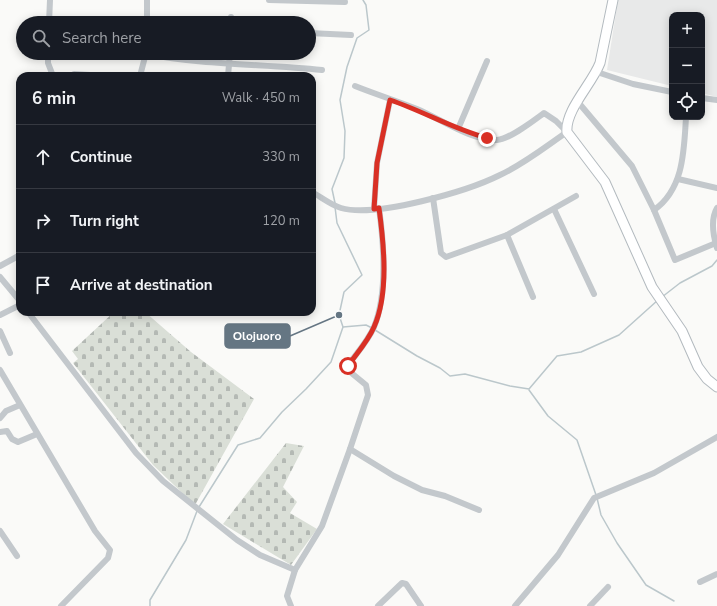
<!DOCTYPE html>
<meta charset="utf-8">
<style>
:root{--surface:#171b24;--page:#20242c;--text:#f1f3f6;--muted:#9ea1a6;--line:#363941}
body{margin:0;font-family:"Nunito Sans",sans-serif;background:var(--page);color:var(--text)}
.controls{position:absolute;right:12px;top:12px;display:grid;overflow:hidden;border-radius:8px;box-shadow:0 2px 10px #0003}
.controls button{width:36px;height:36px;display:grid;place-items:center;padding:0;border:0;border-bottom:1px solid var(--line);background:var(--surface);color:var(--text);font:20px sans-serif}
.stop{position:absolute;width:12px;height:12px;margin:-9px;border:3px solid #d93025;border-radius:50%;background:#fff}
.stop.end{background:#d93025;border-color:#fff;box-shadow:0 1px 4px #0008}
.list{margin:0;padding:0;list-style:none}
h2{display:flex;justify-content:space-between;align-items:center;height:52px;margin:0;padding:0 16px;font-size:17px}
h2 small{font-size:13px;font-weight:400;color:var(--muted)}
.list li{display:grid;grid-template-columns:26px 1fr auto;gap:12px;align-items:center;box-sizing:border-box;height:64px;padding:0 16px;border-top:1px solid var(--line)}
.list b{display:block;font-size:15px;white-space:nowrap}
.list em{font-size:13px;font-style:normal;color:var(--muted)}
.icon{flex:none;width:22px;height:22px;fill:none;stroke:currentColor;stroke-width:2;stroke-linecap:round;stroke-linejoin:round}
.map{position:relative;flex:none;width:717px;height:606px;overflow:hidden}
.search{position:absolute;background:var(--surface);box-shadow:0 2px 10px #0003;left:16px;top:16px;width:300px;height:44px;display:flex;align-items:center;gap:10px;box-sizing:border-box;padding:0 14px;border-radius:22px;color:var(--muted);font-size:15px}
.panel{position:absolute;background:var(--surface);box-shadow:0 2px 10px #0003;left:16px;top:72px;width:300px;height:244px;border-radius:12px}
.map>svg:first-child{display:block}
</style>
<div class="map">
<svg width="717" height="606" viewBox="0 0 717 606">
<defs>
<pattern id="cemetery-stones" width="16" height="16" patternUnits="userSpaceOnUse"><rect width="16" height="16" fill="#dadfd7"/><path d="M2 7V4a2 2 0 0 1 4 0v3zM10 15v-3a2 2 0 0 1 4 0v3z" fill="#b4b9b4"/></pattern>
</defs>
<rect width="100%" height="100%" fill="#fafaf8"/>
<polygon fill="#e8e9e9" points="618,0 717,0 717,97 702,93 702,15 672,15 672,86 607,70"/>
<g fill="url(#cemetery-stones)">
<polygon points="114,312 145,312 191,352 254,399 195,505 153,465 73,363 78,359 72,351"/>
<polygon points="286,443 304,446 283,487 297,502 290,513 317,529 291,565 223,524"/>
</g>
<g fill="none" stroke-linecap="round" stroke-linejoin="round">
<g stroke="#bbc7cb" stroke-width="1.5">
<polyline points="335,203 332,189 344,158 345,131 340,100 347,67 357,38 369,30 366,5 363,0"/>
<polyline points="662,297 680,283 712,266 717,260"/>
<polyline points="343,327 366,325 372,328"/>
<polyline points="375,330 417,356 440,368 450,376 465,374 510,386 529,389 557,356 581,352 619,335 658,300"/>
<polyline points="529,390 548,416 577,440 596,495"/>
<polyline points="597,498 601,515 617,543 646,585 674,601"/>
<polyline points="199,507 238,445 260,438 282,412 306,389 331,362 343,327 339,315 344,292 362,275 337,223 335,207"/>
<polyline points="150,606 150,600 186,540 197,511"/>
</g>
<defs>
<path id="secondary" d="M 613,0 L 600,63 C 592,84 565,110 567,132 L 605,182 L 652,287 L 682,331 L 698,367 L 707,379 L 717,387"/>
</defs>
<use href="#secondary" stroke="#b3babf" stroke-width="11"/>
<g stroke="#c3c8cc" stroke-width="6">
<polyline points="269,0 345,2"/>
<polyline points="49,23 50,0"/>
<polyline points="147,23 147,0"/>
<polyline points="231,23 231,17"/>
<polyline points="309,33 351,35"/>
<polyline points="48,53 48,63 53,76"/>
<path d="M 146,54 C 204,65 263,64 322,70"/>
<polyline points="597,72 633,84 672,92"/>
<polyline points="71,76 74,74 106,76"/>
<polyline points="140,76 146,53"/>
<polyline points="228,76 230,53"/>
<polyline points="702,98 717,100"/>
<polyline points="578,102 632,166 654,210 675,260 716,243"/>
<polyline points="458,129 487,61"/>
<polyline points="678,179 717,188"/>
<path d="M 312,192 C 321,197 331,205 341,208 C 376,218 468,191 500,175 C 524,164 545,147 567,132 L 556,121 L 544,113 C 533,121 510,139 497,140 C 471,141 441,119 417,109 C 397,101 375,94 355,86"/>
<polyline points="433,198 441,253 446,257 507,235 576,196"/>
<path d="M 717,208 C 710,220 713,235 717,248"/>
<polyline points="374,209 377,163 390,100"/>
<polyline points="554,209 594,294"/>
<path d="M 654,210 C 684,189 684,150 686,117"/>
<polyline points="507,235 533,297"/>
<polyline points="0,266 20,255"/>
<polyline points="0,277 20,301"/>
<polyline points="28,312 136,453 163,481 237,540 260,555 295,570"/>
<polyline points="0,315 20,305"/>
<polyline points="0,331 10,353"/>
<polyline points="0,370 95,531 110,550 108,558 61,606"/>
<polyline points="0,418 6,411 20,405"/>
<polyline points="0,432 7,431 12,439 18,442 37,434"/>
<polyline points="350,449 394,476 422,490 445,496 479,510"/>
<polyline points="0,531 17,556"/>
<polyline points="700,582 717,574"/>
<path d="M 291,606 L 287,596 L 295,570 L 322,526 L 350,449 L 368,395 L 366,385 L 349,371 L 348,365 C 357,353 368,341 374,327 C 388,293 384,245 379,208"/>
<polyline points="378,606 402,583 406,584 421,606"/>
<polyline points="515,606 558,555 594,498 654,473 717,437"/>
<polyline points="590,606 608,587"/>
</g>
<use href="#secondary" stroke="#fff" stroke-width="9"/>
</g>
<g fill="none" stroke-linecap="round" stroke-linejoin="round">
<path stroke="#d93025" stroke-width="5" d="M 348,366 C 357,353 368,341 374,327 C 389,293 384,245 379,208 L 374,209 L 377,163 L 390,100 C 423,111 453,129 487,138"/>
</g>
<path fill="none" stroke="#657683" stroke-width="1.5" d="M339 315L290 336"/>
<circle fill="#657683" stroke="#fff" stroke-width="1.5" cx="339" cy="315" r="4"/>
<rect fill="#657683" stroke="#657683" stroke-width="1.5" x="225" y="324" width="65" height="24" rx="4"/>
<g font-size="12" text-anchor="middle" font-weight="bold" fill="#fff">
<text x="257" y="340">Olojuoro</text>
</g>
</svg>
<div class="controls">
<button>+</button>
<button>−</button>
<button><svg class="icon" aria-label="locate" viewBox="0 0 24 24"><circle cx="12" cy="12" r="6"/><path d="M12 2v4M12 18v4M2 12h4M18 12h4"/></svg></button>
</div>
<div class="stop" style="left:348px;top:366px"></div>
<div class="stop end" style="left:487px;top:138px"></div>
<div class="search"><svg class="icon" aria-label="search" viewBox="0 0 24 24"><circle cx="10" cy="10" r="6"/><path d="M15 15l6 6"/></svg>Search here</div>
<section class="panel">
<h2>6 min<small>Walk · 450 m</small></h2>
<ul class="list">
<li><svg class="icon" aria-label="ahead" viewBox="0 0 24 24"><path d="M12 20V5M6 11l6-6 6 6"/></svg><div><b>Continue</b></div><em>330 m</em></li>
<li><svg class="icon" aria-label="right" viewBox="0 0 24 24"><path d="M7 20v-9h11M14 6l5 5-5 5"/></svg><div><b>Turn right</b></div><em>120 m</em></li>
<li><svg class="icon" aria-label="arrive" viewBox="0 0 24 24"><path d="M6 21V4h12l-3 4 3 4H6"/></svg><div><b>Arrive at destination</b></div></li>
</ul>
</section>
</div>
